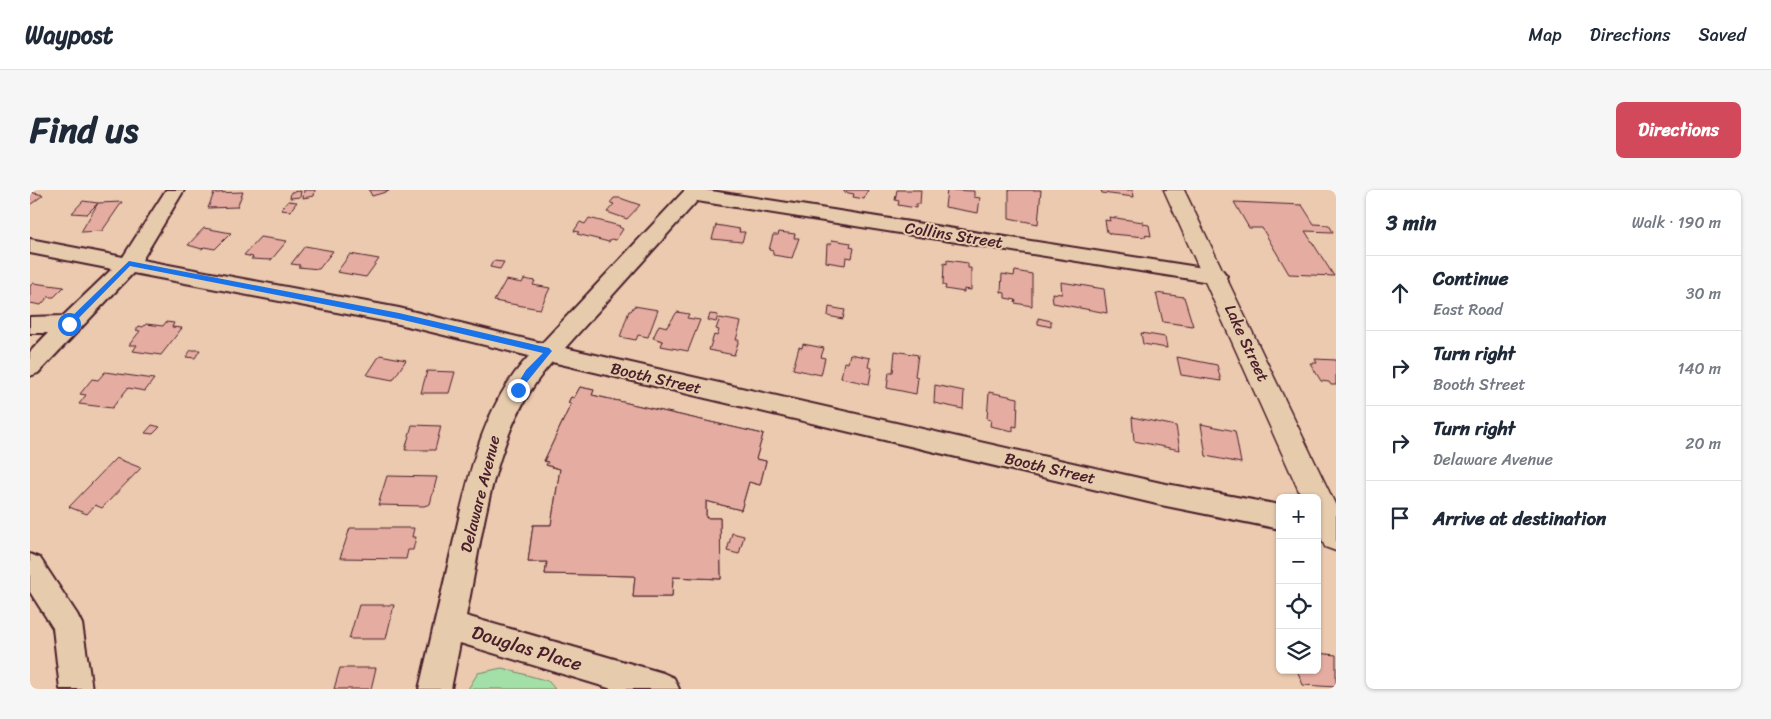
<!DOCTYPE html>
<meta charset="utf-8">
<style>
:root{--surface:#fff;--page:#f6f6f7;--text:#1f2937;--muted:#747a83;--line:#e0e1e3;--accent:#d1495b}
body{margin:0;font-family:Sriracha,sans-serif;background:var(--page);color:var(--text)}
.controls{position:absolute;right:15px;bottom:15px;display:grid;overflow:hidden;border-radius:8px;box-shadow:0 1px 4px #0004}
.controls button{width:45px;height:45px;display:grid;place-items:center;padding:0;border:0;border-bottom:1px solid var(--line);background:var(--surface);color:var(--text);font:25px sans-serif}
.stop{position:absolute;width:15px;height:15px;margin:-11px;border:4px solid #1a73e8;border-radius:50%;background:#fff}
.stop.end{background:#1a73e8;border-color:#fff;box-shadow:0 1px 5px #0008}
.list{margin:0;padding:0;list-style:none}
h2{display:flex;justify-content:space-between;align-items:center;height:65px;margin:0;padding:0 20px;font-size:21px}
h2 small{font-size:16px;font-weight:400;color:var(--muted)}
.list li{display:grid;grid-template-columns:32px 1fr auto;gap:15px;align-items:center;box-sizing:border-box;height:75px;padding:0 20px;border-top:1px solid var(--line)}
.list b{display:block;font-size:19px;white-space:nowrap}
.list p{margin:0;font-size:16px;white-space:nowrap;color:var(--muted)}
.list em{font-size:16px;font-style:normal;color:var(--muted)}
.icon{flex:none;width:28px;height:28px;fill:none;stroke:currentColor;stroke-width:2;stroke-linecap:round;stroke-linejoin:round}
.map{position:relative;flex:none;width:1306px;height:499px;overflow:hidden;border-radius:8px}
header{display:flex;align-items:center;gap:30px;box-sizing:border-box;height:70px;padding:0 25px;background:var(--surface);border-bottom:1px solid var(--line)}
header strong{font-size:24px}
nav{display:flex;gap:28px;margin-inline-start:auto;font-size:18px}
.intro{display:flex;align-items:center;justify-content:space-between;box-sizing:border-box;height:120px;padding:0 30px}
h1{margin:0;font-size:35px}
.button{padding:12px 22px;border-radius:8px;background:var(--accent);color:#fff;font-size:18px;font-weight:700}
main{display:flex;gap:30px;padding:0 30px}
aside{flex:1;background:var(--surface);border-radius:8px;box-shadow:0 1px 4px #0004}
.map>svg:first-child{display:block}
</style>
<header>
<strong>Waypost</strong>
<nav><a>Map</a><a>Directions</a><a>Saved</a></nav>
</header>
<div class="intro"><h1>Find us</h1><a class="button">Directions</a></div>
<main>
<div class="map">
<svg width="1306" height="499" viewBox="0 0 1306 499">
<rect width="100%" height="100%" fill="#ebcaaf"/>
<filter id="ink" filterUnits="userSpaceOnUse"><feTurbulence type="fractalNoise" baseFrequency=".02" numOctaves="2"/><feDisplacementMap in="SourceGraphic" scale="10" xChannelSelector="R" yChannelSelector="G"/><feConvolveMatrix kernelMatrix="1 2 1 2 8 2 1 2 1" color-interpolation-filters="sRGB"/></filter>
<g filter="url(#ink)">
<polygon fill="#a3e0a7" stroke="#768069" points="472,478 518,491 525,499 438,499 448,483"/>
<g fill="#e5ada2" stroke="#4a1f2b" fill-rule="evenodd">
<polygon points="274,0 285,0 284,6 273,8"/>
<polygon points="339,0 359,0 359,1 342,6"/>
<polygon points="814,0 838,0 834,9 823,7 824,4 814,2"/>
<polygon points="867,0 891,0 890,14 886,14 886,18 868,15 869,11 865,10"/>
<polygon points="917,0 944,1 944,7 950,8 948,23 915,17"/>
<polygon points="979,0 1011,0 1008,34 979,28"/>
<polygon points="1071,0 1103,0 1104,7 1072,3"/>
<polygon points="271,1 270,7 260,8 261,2"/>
<polygon points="0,2 13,5 0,15"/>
<polygon points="213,2 207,17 178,18 184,3"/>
<polygon points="584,8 590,8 610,15 597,29 577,22 584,14 580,13"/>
<polygon points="53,11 68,13 57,24 42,23"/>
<polygon points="258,11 267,12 260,21 251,20"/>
<polygon points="92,12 72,41 51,42 68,13"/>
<polygon points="1204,12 1272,15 1284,34 1299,35 1303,42 1275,41 1304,86 1259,84 1232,38 1219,38"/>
<polygon points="1079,27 1113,32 1113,34 1119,35 1121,46 1115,45 1116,47 1081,44 1077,42 1075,30 1080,31"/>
<polygon points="559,28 590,36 589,37 593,39 586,50 581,49 579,52 547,44 549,42 544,41 550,32 555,34"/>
<polygon points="686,35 710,39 709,42 715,42 712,52 682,49"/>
<polygon points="174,38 201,43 185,59 174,57 172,59 158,55"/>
<polygon points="749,42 765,44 764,48 769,48 762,68 743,65 743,61 739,60 743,45 748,45"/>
<polygon points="230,47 257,51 241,70 221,69 223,67 214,65"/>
<polygon points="802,50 821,53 820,57 824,58 822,68 816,67 815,75 796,72 797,54 801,54"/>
<polygon points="275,56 303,61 289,79 268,77 270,75 261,74"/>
<polygon points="320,64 349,69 336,87 307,82"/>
<polygon points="917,70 938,73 938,78 941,78 941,100 934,99 934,102 915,99 916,96 913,95 914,73 917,74"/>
<polygon points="463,71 474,72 470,79 460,77"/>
<polygon points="985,81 1002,84 1002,116 985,113 986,110 975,108 975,103 971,102 972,84 984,86"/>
<polygon points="494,89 505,91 503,95 520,98 510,119 464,111 476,90 492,93"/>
<polygon points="1031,92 1074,99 1077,123 1023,113 1022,103 1032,104"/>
<polygon points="3,93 34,97 24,107 18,107 11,115 0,113 0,96"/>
<polygon points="1126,103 1154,107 1163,136 1133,132"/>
<polygon points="604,116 628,120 618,147 608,145 606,150 590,147 599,121 601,121"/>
<polygon points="799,117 815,120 813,129 798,126"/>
<polygon points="647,122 659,124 657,128 670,130 658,161 631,156 633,151 623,148 629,135 637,137"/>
<polygon points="680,124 688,125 686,132 678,130"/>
<polygon points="690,128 711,132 706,150 709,150 704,165 679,160 684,145 687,146 689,140 686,139"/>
<polygon points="1008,128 1021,131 1021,137 1008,134"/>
<polygon points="136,132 144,133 142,137 152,138 131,165 103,161 107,155 99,155 110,141 106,140 109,136 113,137 116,134 133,136"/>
<polygon points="1111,143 1135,147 1137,158 1113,154"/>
<polygon points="773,154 794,158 791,167 795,168 791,185 763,179 769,157 772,158"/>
<polygon points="161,160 170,160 165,168 156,167"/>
<polygon points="865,161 888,165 885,186 888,187 886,204 857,198 859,182 863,182"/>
<polygon points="820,164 840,168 838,177 842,178 839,194 811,188 814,172 818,173"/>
<polygon points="350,165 376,170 363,190 337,185"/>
<polygon points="1147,167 1187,175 1191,191 1151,185"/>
<polygon points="1285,169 1306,170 1306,195 1301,195 1299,192 1291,191 1280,173 1287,173"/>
<polygon points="397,181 425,182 419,203 391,203"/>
<polygon points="75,182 124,189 115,201 98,198 82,218 49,214 56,205 50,204 62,189 68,190"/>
<polygon points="905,195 934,201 933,219 904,213"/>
<path d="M 550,197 L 564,200 L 562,205 L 733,244 L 726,269 L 736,271 L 730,295 L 719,292 L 711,320 L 676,311 L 676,328 L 690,328 L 691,389 L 643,387 L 642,407 L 603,407 L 605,386 L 515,384 L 517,372 L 498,372 L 503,335 L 521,335 L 530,279 L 516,275 L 518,272 L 514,271 L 541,214 L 538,213 L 541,207 L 544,208 ZM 595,289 L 613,293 L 609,325 L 584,325 L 585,307 L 594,307 Z"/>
<polygon points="550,197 564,200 562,205 733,244 726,269 736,271 730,295 719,292 711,320 676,311 676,328 690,328 691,389 643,387 642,407 603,407 605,386 515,384 517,372 498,372 503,335 521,335 530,279 516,275 518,272 514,271 541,214 538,213 541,207 544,208"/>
<polygon points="959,202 988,208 987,237 983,236 983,241 960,236 961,230 957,229"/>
<polygon points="1102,227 1146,236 1150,260 1104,251"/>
<polygon points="1171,234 1205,241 1211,273 1176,266"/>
<polygon points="122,235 130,237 123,244 115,243"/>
<polygon points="382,235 411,236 405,260 375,260"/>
<polygon points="86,268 111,278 72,318 65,315 57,324 39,317"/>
<polygon points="357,286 407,287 400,314 394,316 348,315"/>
<polygon points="320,338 384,338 382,347 386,347 383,360 378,360 376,369 310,368"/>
<polygon points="702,343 714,346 709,364 697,361"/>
<polygon points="329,415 364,415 356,449 319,449"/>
<polygon points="1287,463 1306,465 1306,497 1273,495 1267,480 1287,480"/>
<polygon points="310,478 346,478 341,499 304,499"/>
</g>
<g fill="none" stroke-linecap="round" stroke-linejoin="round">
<defs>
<g id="minor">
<path d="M 136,0 L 154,0 L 112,70 L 369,118 L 512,153 L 655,0 L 675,0 L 1193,81 L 1197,86 L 1193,91 L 1186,93 L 667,11 L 535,158 L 1131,293 L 1250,315 L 1250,339 L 1131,315 L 522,172 C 462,239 454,340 436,426 L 633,483 L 644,488 L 649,499 L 582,499 L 430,453 L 421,499 L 389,499 C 400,452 411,406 422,358 C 438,291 450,219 499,166 L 369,134 L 103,83 L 8,183 L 0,186 L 0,162 L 18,143 L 0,143 L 0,127 L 33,126 L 82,79 L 0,63 L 0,49 L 93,67 Z"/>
<polygon points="0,364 10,368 47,424 52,434 62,499 30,499 23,438 0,402"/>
</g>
<polygon id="tertiary" points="1134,0 1154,0 1306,316 1306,361 1295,357 1287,339 1287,308 1272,308"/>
</defs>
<use href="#minor" stroke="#4a1f2b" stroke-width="4"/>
<use href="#tertiary" stroke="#4a1f2b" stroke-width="3"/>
<use href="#minor" fill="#e6cbad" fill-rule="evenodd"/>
<use href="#tertiary" fill="#e6cbad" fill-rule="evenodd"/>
</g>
</g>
<polygon fill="#1a73e8" points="99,71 369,123 519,158 522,161 488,203 484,200 485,198 496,180 513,163 369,129 100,76 41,136 36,136 36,132"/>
<g text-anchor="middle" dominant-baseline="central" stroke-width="4" stroke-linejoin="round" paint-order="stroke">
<g font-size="16" fill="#4a1f2b" stroke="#e6cbad">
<text transform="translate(924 45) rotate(9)">Collins Street</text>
<text transform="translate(1217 153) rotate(65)">Lake Street</text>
<text transform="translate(626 188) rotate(13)">Booth Street</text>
<text transform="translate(1020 278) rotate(13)">Booth Street</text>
<text transform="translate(450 304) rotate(-76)">Delaware Avenue</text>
</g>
<g font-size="19" fill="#4a1f2b" stroke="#e6cbad">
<text transform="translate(497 458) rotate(17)">Douglas Place</text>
</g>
</g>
</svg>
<div class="controls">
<button>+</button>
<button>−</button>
<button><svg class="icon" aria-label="locate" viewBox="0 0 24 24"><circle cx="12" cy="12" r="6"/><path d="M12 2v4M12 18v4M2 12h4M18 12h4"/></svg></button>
<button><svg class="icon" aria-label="layers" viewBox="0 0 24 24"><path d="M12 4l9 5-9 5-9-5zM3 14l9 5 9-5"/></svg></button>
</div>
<div class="stop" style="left:39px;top:134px"></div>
<div class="stop end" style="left:488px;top:200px"></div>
</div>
<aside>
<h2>3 min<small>Walk · 190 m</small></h2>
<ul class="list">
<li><svg class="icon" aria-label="ahead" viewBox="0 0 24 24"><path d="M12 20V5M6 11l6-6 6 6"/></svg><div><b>Continue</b><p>East Road</p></div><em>30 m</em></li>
<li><svg class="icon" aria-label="right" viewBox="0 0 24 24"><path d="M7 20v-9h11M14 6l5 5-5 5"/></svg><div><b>Turn right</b><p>Booth Street</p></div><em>140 m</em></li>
<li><svg class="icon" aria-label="right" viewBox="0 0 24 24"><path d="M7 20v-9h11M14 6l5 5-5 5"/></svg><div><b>Turn right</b><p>Delaware Avenue</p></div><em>20 m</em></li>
<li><svg class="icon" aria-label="arrive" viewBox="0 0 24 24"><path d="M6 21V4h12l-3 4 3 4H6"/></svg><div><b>Arrive at destination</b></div></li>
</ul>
</aside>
</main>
